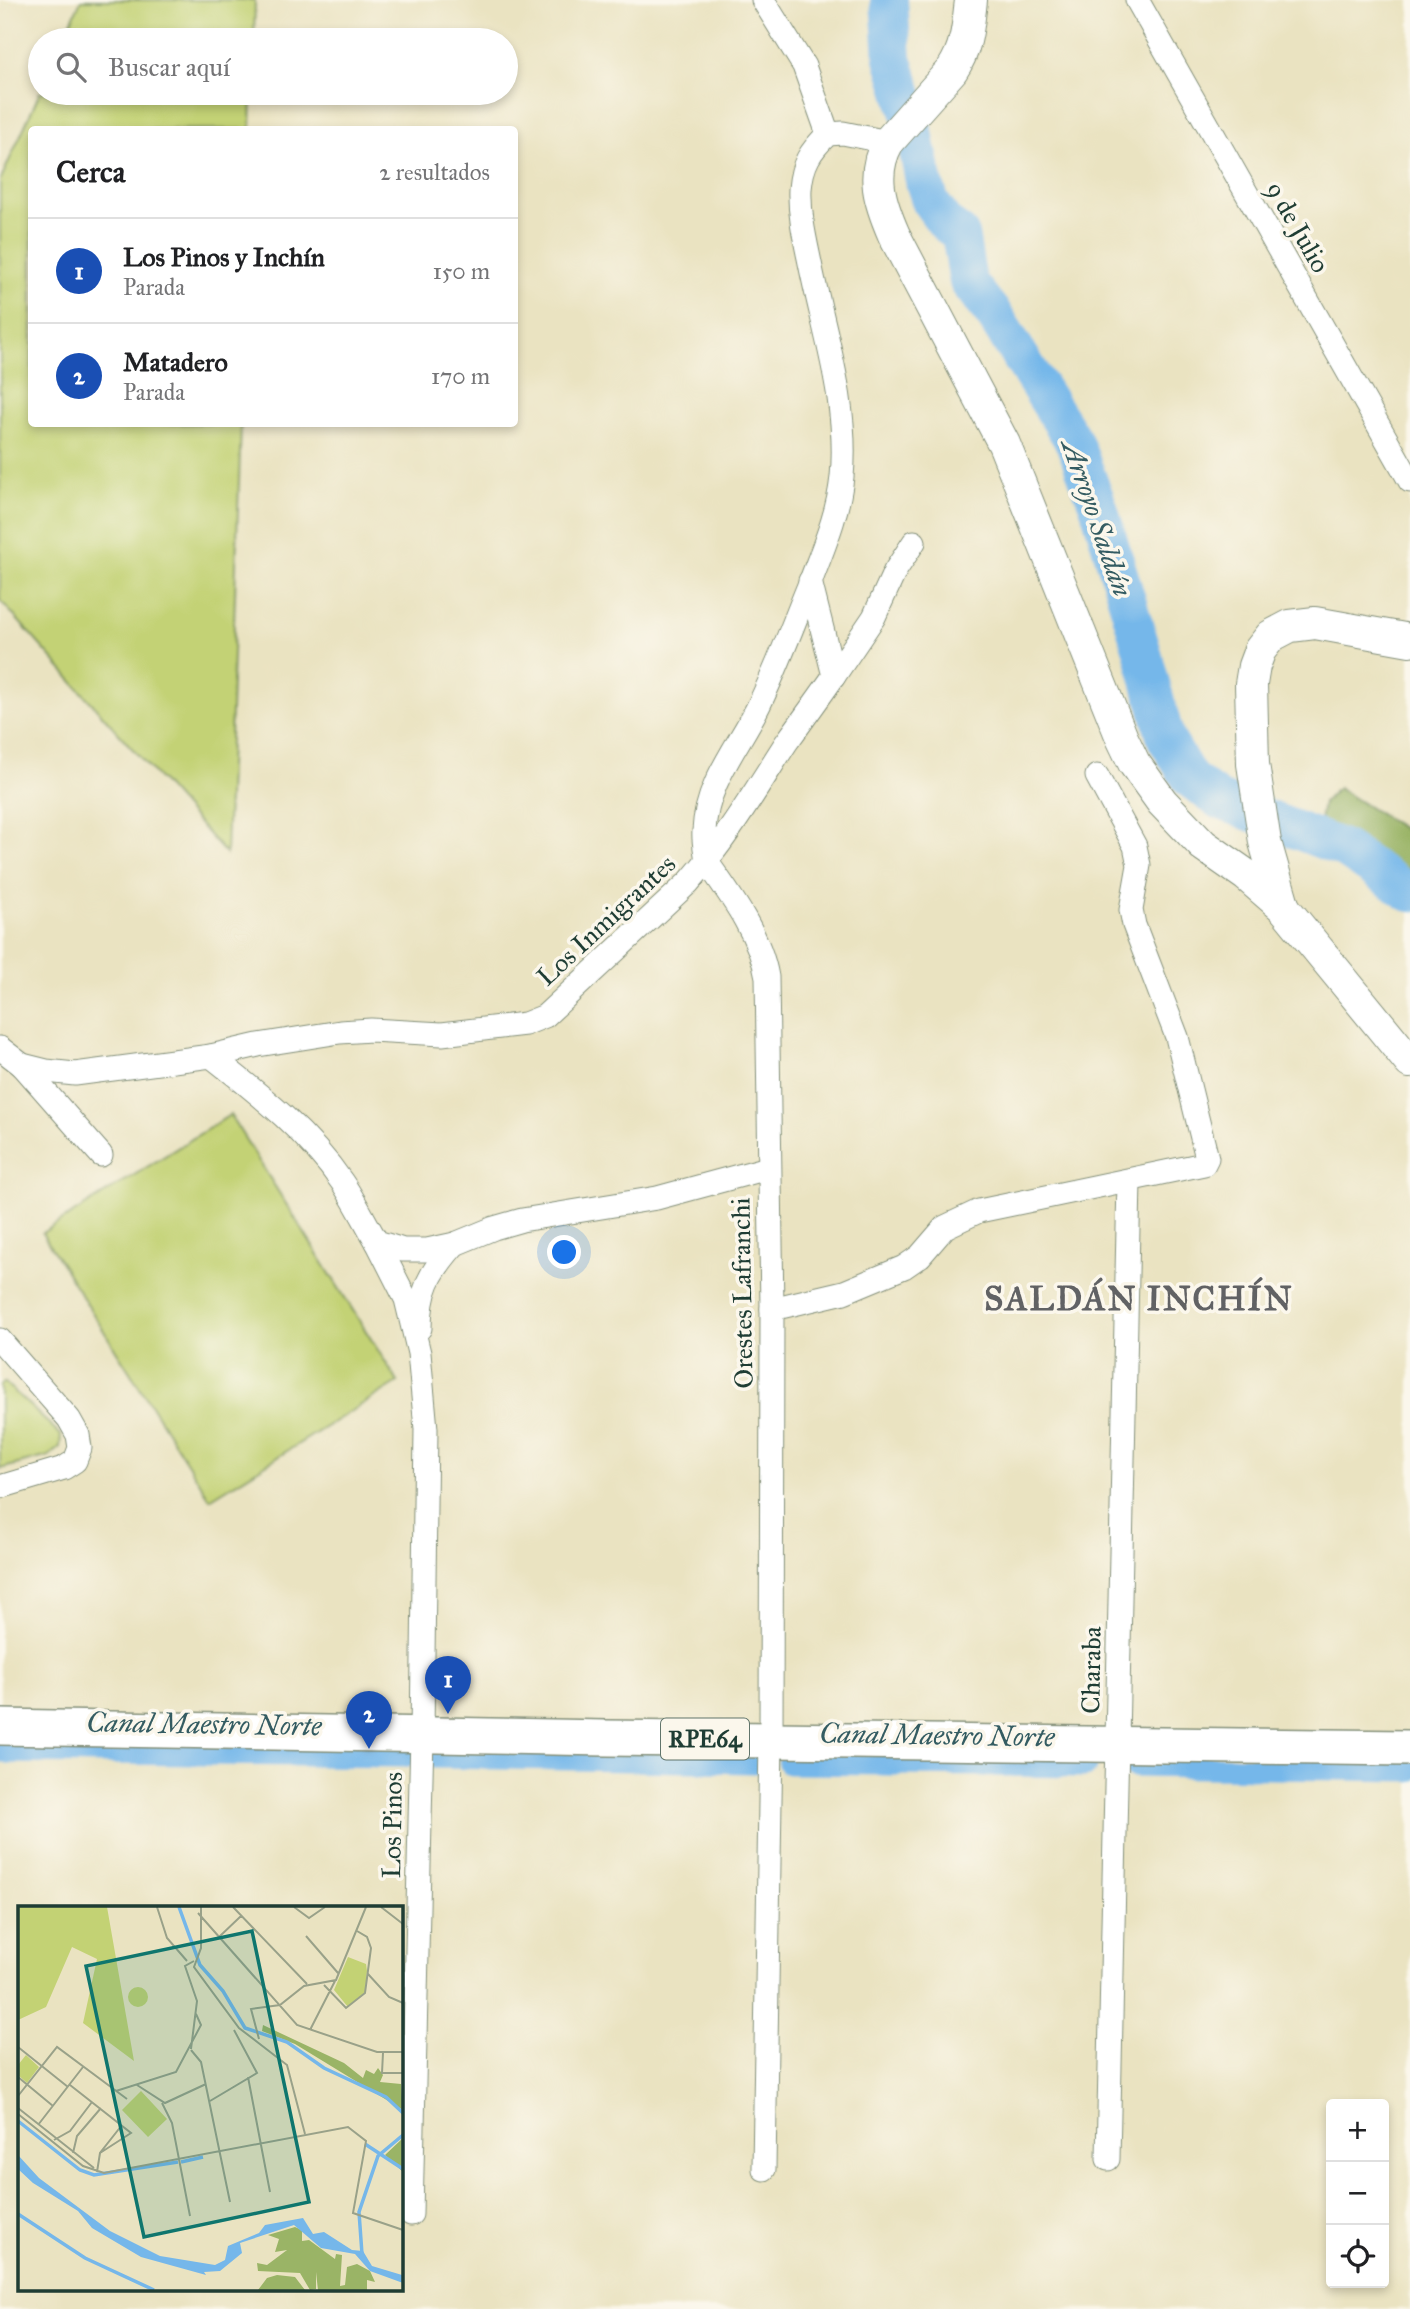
<!DOCTYPE html>
<html lang="es">
<meta charset="utf-8">
<style>
:root{--surface:#fff;--page:#f2f2f2;--text:#202124;--muted:#757577;--line:#e0e0e0;--accent:#d1495b}
body{margin:0;font-family:"IM FELL Great Primer",serif;background:var(--page);color:var(--text)}
.controls{position:absolute;right:21px;bottom:21px;display:grid;overflow:hidden;border-radius:7px;box-shadow:0 4px 10px #0003}
.controls button{width:63px;height:63px;display:grid;place-items:center;padding:0;border:0;border-bottom:2px solid var(--line);background:var(--surface);color:var(--text);font:35px sans-serif}
.you{position:absolute;left:565px;top:1253px;width:24px;height:24px;margin:-18px;border:5px solid #fff;border-radius:50%;background:#1a73e8;box-shadow:0 0 0 10px #1a73e833}
.badge{display:grid;place-items:center;width:46px;height:46px;border-radius:50%;background:var(--accent);color:#fff;font-size:23px;font-weight:700}
.pin{position:absolute;translate:-50% -58px;filter:drop-shadow(0 2px 4px #0008)}
.pin::after{content:'';position:absolute;top:37px;width:24px;height:21px;background:inherit;clip-path:polygon(0 0,100% 0,50% 100%)}
.list{margin:0;padding:0;list-style:none}
h2{display:flex;justify-content:space-between;align-items:center;height:91px;margin:0;padding:0 28px;font-size:30px}
h2 small{font-size:23px;font-weight:400;color:var(--muted)}
.list li{display:grid;grid-template-columns:46px 1fr auto;gap:21px;align-items:center;box-sizing:border-box;height:105px;padding:0 28px;border-top:2px solid var(--line)}
.list b{display:block;font-size:26px;white-space:nowrap}
.list p{margin:0;font-size:23px;white-space:nowrap;color:var(--muted)}
.list em{font-size:23px;font-style:normal;color:var(--muted)}
.icon{flex:none;width:38px;height:38px;fill:none;stroke:currentColor;stroke-width:2;stroke-linecap:round;stroke-linejoin:round}
.map{position:relative;flex:none;width:1410px;height:2309px;overflow:hidden}
.search{position:absolute;background:var(--surface);box-shadow:0 4px 10px #0003;left:28px;top:28px;width:490px;height:77px;display:flex;align-items:center;gap:18px;box-sizing:border-box;padding:0 24px;border-radius:38px;color:var(--muted);font-size:26px}
.panel{position:absolute;background:var(--surface);box-shadow:0 4px 10px #0003;left:28px;top:126px;width:490px;height:301px;border-radius:7px}
.map>svg:first-child{display:block}
</style>
<div class="map">
<svg width="1410" height="2309" viewBox="0 0 1410 2309">
<rect width="100%" height="100%" fill="#fbf7ec"/>
<filter id="ink" filterUnits="userSpaceOnUse"><feTurbulence type="fractalNoise" baseFrequency=".0143" numOctaves="2"/><feDisplacementMap in="SourceGraphic" scale="14" xChannelSelector="R" yChannelSelector="G"/><feConvolveMatrix kernelMatrix="1 2 1 2 8 2 1 2 1" color-interpolation-filters="sRGB"/></filter>
<filter id="wash" filterUnits="userSpaceOnUse"><feTurbulence type="fractalNoise" baseFrequency=".00686" numOctaves="4" result="noise"/><feDisplacementMap in="SourceGraphic" scale="28" xChannelSelector="R" yChannelSelector="G"/><feGaussianBlur stdDeviation="1.57" result="paint"/><feColorMatrix in="noise" values="0 0 0 0 0 0 0 0 0 0 0 0 0 0 0 0 0 1.4 0 .05"/><feComposite in="paint" operator="in"/></filter>
<g filter="url(#wash)">
<rect width="100%" height="100%" fill="#eae3c1"/>
<g fill="#c3d274" stroke="#718854" stroke-width="2">
<polygon points="81,0 255,0 254,40 63,40"/>
<polygon points="40,92 252,93 251,129 32,130 32,424 241,424 226,854 0,600 0,181"/>
<polygon points="230,1115 398,1382 210,1499 42,1233"/>
<polygon points="4,1382 61,1435 60,1447 49,1456 0,1469 0,1385"/>
</g>
<polygon fill="#9ab466" stroke="#5c784d" stroke-width="2" points="1338,788 1410,833 1410,891 1318,832 1323,803"/>
<g fill="none" stroke-linecap="round" stroke-linejoin="round">
<g stroke="#75b7ea" stroke-width="23">
<polyline points="0,1752 406,1756"/>
<polyline points="434,1757 754,1762"/>
<polyline points="789,1763 1085,1766"/>
<polyline points="1133,1766 1410,1770"/>
</g>
<polyline stroke="#75b7ea" stroke-width="38" points="889,0 893,58 910,114 925,185 931,203 946,224 960,234 968,282 994,315 1074,442 1099,508 1142,650 1166,739 1190,779 1219,800 1345,849 1410,893"/>
</g>
</g>
<g filter="url(#ink)">
<g fill="none" stroke-linecap="round" stroke-linejoin="round">
<defs>
<g id="street">
<polyline points="763,0 804,66 828,134"/>
<polyline points="1137,0 1410,481"/>
<polyline points="834,676 874,617 895,571 914,542"/>
<path d="M 707,862 C 731,896 760,935 767,977 L 772,1309 L 771,1740 L 764,2169"/>
<path d="M 707,862 C 706,852 703,841 704,831 C 706,783 739,746 759,705 C 778,666 793,624 810,583 C 823,548 838,515 842,477 C 849,404 824,333 810,263 C 805,239 799,214 800,189 C 802,164 810,151 828,134 L 843,133 L 888,142"/>
<polyline points="0,1048 22,1065 101,1155"/>
<path d="M 211,1056 C 259,1094 307,1131 342,1182 C 355,1201 365,1222 377,1242 L 403,1250 L 427,1250 L 455,1244 L 494,1228 L 522,1220 L 657,1198 L 768,1168"/>
<path d="M 22,1065 L 46,1071 L 75,1074 L 211,1056 L 258,1045 L 340,1032 L 371,1030 L 442,1034 L 525,1024 L 545,1016 L 689,882 C 727,839 755,791 786,743 C 802,721 818,699 834,676 L 810,581"/>
<polyline points="377,1242 406,1299 419,1353 426,1429 422,1734 411,2214"/>
<polyline points="772,1309 844,1292 904,1267 920,1256 945,1227 979,1211 1204,1164 1207,1158 1177,1037 1134,925 1131,910 1139,865 1135,846 1097,776"/>
<path d="M 420,1328 C 420,1290 430,1272 455,1244"/>
<polyline points="0,1340 69,1419 78,1435 80,1448 75,1461 64,1468 0,1487"/>
<polyline points="1108,2159 1129,1181"/>
</g>
<g id="secondary">
<path d="M 971,0 C 968,26 967,48 952,70 L 888,142 C 870,174 880,203 894,235 L 1004,444 L 1122,738 L 1134,763 L 1162,802 L 1203,845 L 1246,875 L 1284,908 L 1410,1062"/>
<polyline points="1284,908 1265,842 1253,764 1251,684 1254,666 1260,650 1271,636 1290,626 1315,623 1410,640"/>
</g>
<polyline id="primary" points="0,1727 606,1738 1410,1748"/>
</defs>
<use href="#street" stroke="#84907a" stroke-width="25"/>
<use href="#secondary" stroke="#84907a" stroke-width="34"/>
<use href="#primary" stroke="#84907a" stroke-width="38"/>
<use href="#street" stroke="#fff" stroke-width="23"/>
<use href="#secondary" stroke="#fff" stroke-width="32"/>
<use href="#primary" stroke="#fff" stroke-width="35"/>
</g>
</g>
<g text-anchor="middle" dominant-baseline="central" stroke-width="7" stroke-linejoin="round" paint-order="stroke">
<rect fill="#fbf7ec" stroke="#61756b" stroke-width="2" x="661" y="1718.5" width="88" height="41" rx="5"/>
<g font-size="24" font-weight="bold" fill="#1f3d34">
<text x="705" y="1739">RPE64</text>
</g>
<g font-size="26" fill="#1f3d34" stroke="#fbf7ec">
<text transform="translate(1298 227) rotate(60)">9 de Julio</text>
<text transform="translate(606 920) rotate(-43)">Los Inmigrantes</text>
<text transform="translate(742 1293) rotate(-91)">Orestes Lafranchi</text>
<text transform="translate(1091 1670) rotate(-89)">Charaba</text>
<text transform="translate(392 1825) rotate(-89)">Los Pinos</text>
</g>
<g font-size="28" font-style="italic" fill="#345c62" stroke="#fbf7ec">
<text transform="translate(1097 518) rotate(71)">Arroyo Saldán</text>
<text transform="translate(204 1724) rotate(1)">Canal Maestro Norte</text>
<text transform="translate(937 1735) rotate(1)">Canal Maestro Norte</text>
</g>
<g font-size="33" font-weight="bold" letter-spacing="2" fill="#616264" stroke="#fbf7ec">
<text x="1139" y="1299">SALDÁN INCHÍN</text>
</g>
</g>
<g transform="translate(18 1906)">
<rect width="385" height="385" fill="#eae3c1"/>
<path d="M 0,1 L 89,1 L 116,155 L 65,117 L 79,53 L 54,41 L 28,101 L 0,114 ZM 330,51 L 348,58 L 349,65 L 347,86 L 330,101 L 316,84 ZM110 91a10 10 0 1 1 20 0a10 10 0 1 1-20 0ZM 8,149 L 21,161 L 9,177 L 0,169 L 0,159 ZM 123,185 L 149,213 L 130,231 L 104,204 Z" fill="#c3d274"/>
<path d="M 245,119 L 326,157 L 345,172 L 348,164 L 356,168 L 360,162 L 365,169 L 362,176 L 383,178 L 385,204 L 277,138 L 244,125 ZM 385,232 L 385,266 L 367,249 ZM 277,321 L 284,324 L 284,335 L 291,334 L 317,353 L 318,348 L 324,349 L 322,380 L 327,379 L 329,361 L 339,358 L 352,365 L 357,376 L 349,374 L 349,384 L 300,384 L 298,366 L 298,383 L 292,384 L 282,367 L 240,365 L 239,357 L 249,359 L 269,344 L 257,346 L 261,333 L 250,329 ZM 259,369 L 277,371 L 287,384 L 240,384 L 249,372 Z" fill="#9ab466"/>
<path d="M 0,249 L 21,272 L 92,325 L 142,350 L 197,359 L 207,354 L 210,340 L 241,327 L 247,319 L 285,312 L 295,328 L 306,326 L 334,344 L 345,345 L 354,360 L 384,369 L 385,377 L 352,365 L 337,348 L 303,342 L 276,319 L 222,337 L 224,347 L 202,365 L 186,366 L 188,369 L 123,351 L 74,322 L 60,305 L 15,277 L 0,263 Z" fill="#75b7ea"/>
<path fill="none" stroke="#75b7ea" stroke-width="3.5" d="M 161,1 L 182,59 L 205,85 L 227,122 L 269,136 L 306,162 L 368,191 L 385,207M 0,215 L 62,264 L 76,269 L 160,256M 347,238 L 385,263M 163,256 L 185,251M 0,308 L 67,352 L 136,384M 344,348 L 341,306 L 360,250 L 385,229"/>
<path fill="none" stroke="#99a189" stroke-width="2" d="M 139,1 L 149,32 L 169,55M 183,1 L 183,42 L 176,61 L 221,122 L 269,159 L 287,228M 215,1 L 289,78M 276,1 L 291,12 L 307,1M 363,1 L 385,18M 180,7 L 279,119 L 359,146 L 385,146M 288,30 L 320,67M 201,31 L 223,10M 350,68 L 371,91 L 385,97M 306,79 L 328,102 L 347,87 L 353,42 L 349,31 L 339,25M 292,124 L 317,75M 241,133 L 233,103 L 262,99 L 286,80 L 318,74 L 348,1M 0,141 L 50,181M 173,143 L 179,95 L 167,60 L 176,55M 173,144 L 183,156 L 212,296M 365,147 L 364,167 L 385,167M 0,171 L 35,200M 230,171 L 252,286M 52,179 L 113,227 L 82,247M 119,179 L 147,197 L 188,178M 98,185 L 158,166 L 183,119 L 178,108M 0,190 L 39,141 L 109,193M 192,195 L 239,167 L 216,124M 144,197 L 154,217 L 172,310M 0,202 L 76,262M 0,208 L 65,260 L 86,267 L 330,221 L 348,235 L 335,307 L 385,324M 20,219 L 65,161M 36,234 L 52,225 L 74,196M 55,247 L 59,230 L 83,202M 79,266 L 82,247 L 104,219"/>
<path fill="#0f766e" fill-opacity="0.15" stroke="#0f766e" stroke-width="3.5" d="M 234,25 L 291,296 L 126,331 L 68,60 Z"/>
<rect width="385" height="385" fill="none" stroke="#1f3d34" stroke-width="3.5"/>
</g>
</svg>
<div class="controls">
<button>+</button>
<button>−</button>
<button><svg class="icon" aria-label="locate" viewBox="0 0 24 24"><circle cx="12" cy="12" r="6"/><path d="M12 2v4M12 18v4M2 12h4M18 12h4"/></svg></button>
</div>
<div class="you"></div>
<div class="pin badge" style="left:448px;top:1714px;background:#1a4fb4">1</div>
<div class="pin badge" style="left:369px;top:1749px;background:#1a4fb4">2</div>
<div class="search"><svg class="icon" aria-label="search" viewBox="0 0 24 24"><circle cx="10" cy="10" r="6"/><path d="M15 15l6 6"/></svg>Buscar aquí</div>
<section class="panel">
<h2>Cerca<small>2 resultados</small></h2>
<ul class="list">
<li><span class="badge" style="background:#1a4fb4">1</span><div><b>Los Pinos y Inchín</b><p>Parada</p></div><em>150 m</em></li>
<li><span class="badge" style="background:#1a4fb4">2</span><div><b>Matadero</b><p>Parada</p></div><em>170 m</em></li>
</ul>
</section>
</div>
